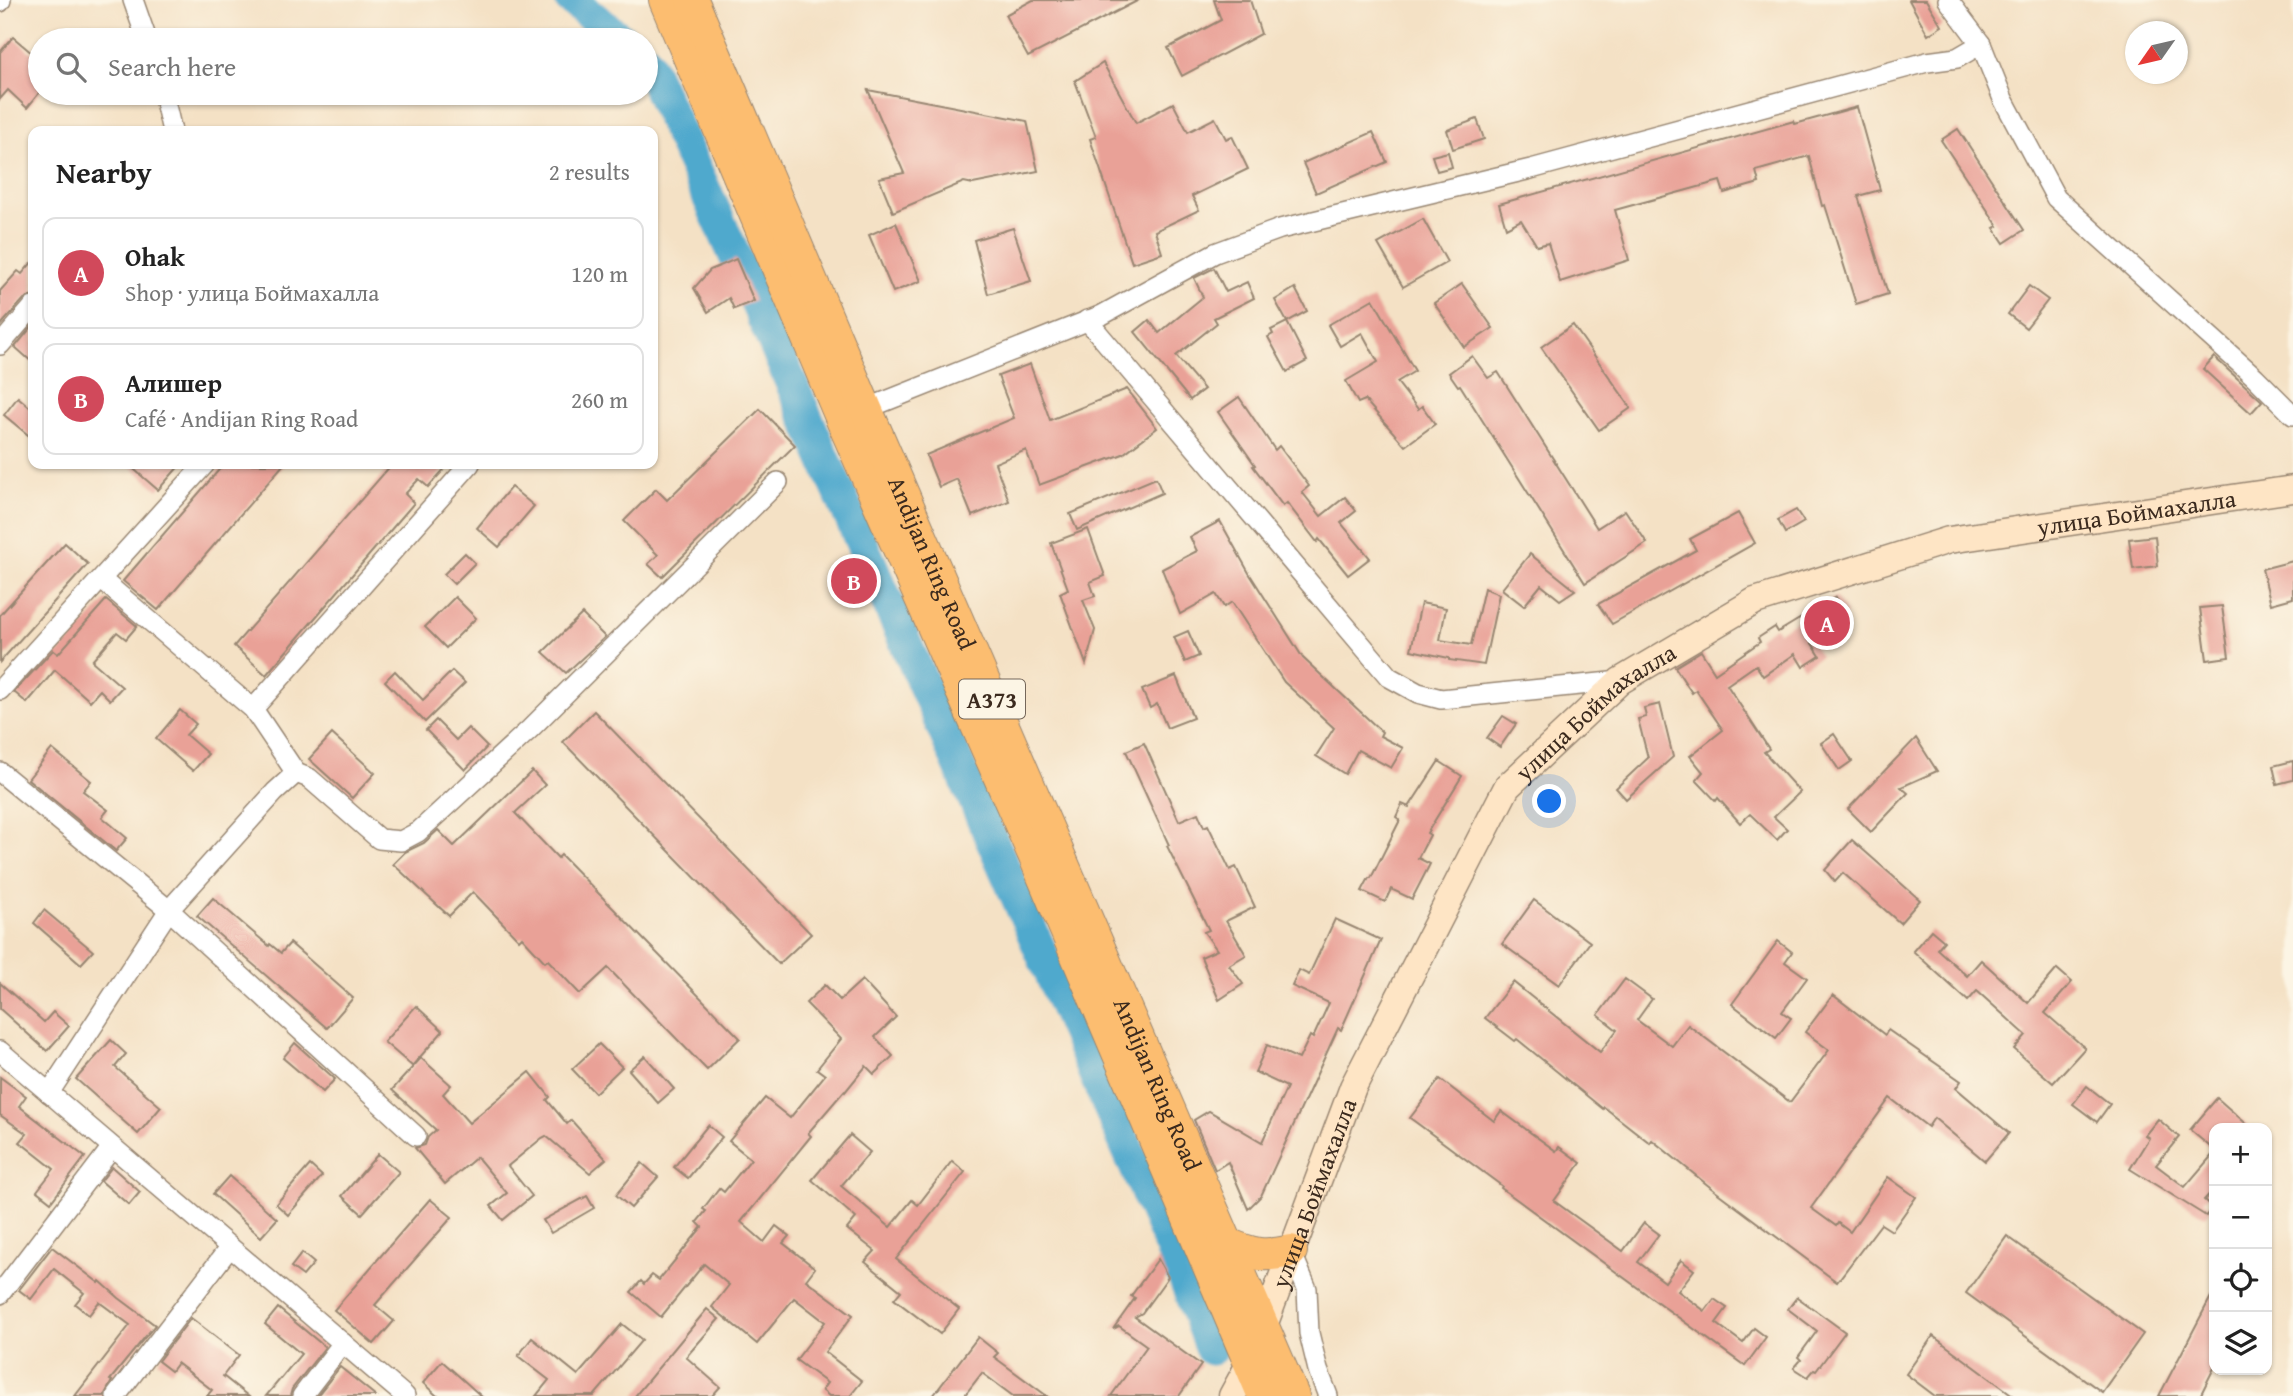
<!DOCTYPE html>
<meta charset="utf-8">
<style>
:root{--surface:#fff;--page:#f2f2f2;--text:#222;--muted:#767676;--line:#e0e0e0;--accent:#d1495b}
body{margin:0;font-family:"Gentium Book Plus",serif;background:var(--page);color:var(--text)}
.controls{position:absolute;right:21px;bottom:21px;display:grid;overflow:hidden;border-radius:14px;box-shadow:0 2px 5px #0004}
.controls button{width:63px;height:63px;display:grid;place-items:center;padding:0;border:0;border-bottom:2px solid var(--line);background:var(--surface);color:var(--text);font:35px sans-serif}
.compass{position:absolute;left:2125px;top:21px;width:63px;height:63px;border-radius:50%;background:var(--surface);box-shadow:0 2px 5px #0004;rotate:236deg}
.you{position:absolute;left:1550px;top:802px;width:24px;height:24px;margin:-18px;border:5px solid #fff;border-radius:50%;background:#1a73e8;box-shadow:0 0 0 10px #1a73e833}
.badge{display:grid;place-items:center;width:46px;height:46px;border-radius:50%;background:var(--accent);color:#fff;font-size:23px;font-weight:700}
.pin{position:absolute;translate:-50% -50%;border:4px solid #fff;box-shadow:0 2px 7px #0006}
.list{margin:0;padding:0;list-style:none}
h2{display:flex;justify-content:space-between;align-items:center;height:91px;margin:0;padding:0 28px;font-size:30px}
h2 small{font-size:23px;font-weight:400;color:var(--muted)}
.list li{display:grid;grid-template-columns:46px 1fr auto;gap:21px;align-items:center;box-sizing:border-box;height:112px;margin:0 14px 14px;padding:0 14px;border:2px solid var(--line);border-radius:14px}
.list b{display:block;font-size:26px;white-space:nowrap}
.list p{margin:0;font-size:23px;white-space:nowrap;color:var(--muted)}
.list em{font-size:23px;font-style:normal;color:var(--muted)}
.icon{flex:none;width:38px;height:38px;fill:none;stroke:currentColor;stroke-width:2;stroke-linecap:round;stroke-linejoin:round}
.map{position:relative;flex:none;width:2293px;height:1396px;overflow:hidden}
.search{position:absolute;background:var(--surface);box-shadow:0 2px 5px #0004;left:28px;top:28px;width:630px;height:77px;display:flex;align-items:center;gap:18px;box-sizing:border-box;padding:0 24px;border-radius:38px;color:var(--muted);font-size:26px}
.panel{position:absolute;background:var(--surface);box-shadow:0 2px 5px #0004;left:28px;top:126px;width:630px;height:343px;border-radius:14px}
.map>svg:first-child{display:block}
</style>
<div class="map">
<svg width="2293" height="1396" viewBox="0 0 2293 1396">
<rect width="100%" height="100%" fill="#fcf5e5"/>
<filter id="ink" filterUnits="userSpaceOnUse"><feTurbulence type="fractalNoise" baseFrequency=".0143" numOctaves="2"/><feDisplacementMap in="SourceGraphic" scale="14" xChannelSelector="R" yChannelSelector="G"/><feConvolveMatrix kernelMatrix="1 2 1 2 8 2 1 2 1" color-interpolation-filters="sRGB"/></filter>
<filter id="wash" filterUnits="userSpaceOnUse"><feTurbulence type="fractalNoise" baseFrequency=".00686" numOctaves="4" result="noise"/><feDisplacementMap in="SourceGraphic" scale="28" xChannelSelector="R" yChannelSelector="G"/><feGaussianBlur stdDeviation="1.57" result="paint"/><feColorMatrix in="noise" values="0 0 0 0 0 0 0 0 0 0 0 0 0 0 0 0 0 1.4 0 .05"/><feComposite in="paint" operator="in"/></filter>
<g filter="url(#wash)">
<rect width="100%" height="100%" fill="#f4e1c5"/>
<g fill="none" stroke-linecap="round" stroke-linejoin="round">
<g stroke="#4fa9cd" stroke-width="33">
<polyline points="571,0 622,40"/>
<polyline points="646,60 754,298 1185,1280 1211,1349"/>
</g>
</g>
<g id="blocks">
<g fill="#e9a197">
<polygon points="1033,0 1139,0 1028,57 1005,15"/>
<polygon points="1214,0 1250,0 1261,34 1182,76 1168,48 1221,20"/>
<polygon points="1909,0 1926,0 1942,26 1928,35"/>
<polygon points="13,37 40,60 40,92 27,108 8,90 0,99 0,52"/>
<polygon points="1103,63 1136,123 1173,103 1188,132 1215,118 1226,139 1232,136 1248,169 1192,196 1199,210 1155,231 1162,253 1132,263 1090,139 1096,137 1075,81"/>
<polygon points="868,90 1027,121 1038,171 973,184 964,182 893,212 879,178 904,173"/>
<polygon points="1857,107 1880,190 1858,196 1888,294 1856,304 1825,205 1822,206 1809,156 1756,171 1759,183 1724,193 1720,181 1615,210 1629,260 1560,282 1548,243 1537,246 1521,220 1506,228 1499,204 1794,121 1795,124"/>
<polygon points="1477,119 1484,139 1453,149 1447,130"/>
<polygon points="1958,129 2024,230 2004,243 1994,228 1998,226 1941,140"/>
<polygon points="1373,132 1387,162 1316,193 1303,163"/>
<polygon points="1448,152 1452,167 1437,171 1432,156"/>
<polygon points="1423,219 1447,262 1403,287 1378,244"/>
<polygon points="896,223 921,281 893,292 869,235"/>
<polygon points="1013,228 1031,281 988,294 974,240"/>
<polygon points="736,259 754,301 734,309 729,298 708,312 694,288 710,270"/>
<polygon points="33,261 33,295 24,299 0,326 0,291 18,271 22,274"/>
<polygon points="1214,268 1226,292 1247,282 1254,298 1214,318 1217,323 1176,356 1204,389 1190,400 1135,332 1149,320 1159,333 1203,297 1194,278"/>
<polygon points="1462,284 1493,328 1464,347 1434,303"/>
<polygon points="2029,286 2048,300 2026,328 2008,314"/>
<polygon points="1295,288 1307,311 1287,322 1275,300"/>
<polygon points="1373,299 1415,371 1397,382 1418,409 1422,406 1435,424 1405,446 1365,400 1358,403 1346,381 1378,362 1362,333 1340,346 1328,325"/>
<polygon points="1287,322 1307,361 1287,372 1268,337 1273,334 1271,330"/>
<polygon points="33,325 33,363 15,347"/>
<polygon points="1573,325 1631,408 1599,430 1541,347"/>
<polygon points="1472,356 1488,378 1498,372 1597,528 1625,510 1647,543 1585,583 1460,385 1458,386 1449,373"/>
<polygon points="2214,357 2262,401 2251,413 2203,369"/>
<polygon points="1030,364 1050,420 1127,389 1157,428 1123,454 1039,485 1026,450 995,463 1009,501 972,516 957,479 939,487 926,455 1014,418 998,376"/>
<polygon points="18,397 33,410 33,439 4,415"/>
<polygon points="1239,397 1275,450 1279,446 1309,486 1302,492 1321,516 1345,497 1356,511 1341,523 1370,558 1348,575 1319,539 1317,542 1287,503 1283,506 1253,466 1255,465 1218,412"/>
<polygon points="760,409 795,445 662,577 648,564 658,555 624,521 656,489 667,500"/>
<polygon points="128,464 181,464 158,490"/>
<polygon points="224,464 284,464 158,610 123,581"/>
<polygon points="392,464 449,464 428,487 419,479 405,494 414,503 266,675 234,646"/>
<polygon points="1156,478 1162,493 1077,530 1070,514"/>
<polygon points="511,487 534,506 499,547 477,528"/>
<polygon points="1796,510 1804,522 1785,533 1778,520"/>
<polygon points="1738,513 1755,543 1612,624 1598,604 1696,550 1690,539"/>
<polygon points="1220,521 1249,573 1303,658 1382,732 1380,736 1403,748 1391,768 1358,750 1345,774 1316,756 1334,728 1284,682 1232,602 1224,607 1216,594 1180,614 1162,569 1197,551 1190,537"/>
<polygon points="1088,529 1105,576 1090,582 1095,596 1083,600 1095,630 1086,664 1060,593 1068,589 1051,543"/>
<polygon points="2155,536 2158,566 2133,569 2129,539"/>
<polygon points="65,543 88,564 0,662 0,615"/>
<polygon points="465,553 475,563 454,584 444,574"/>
<polygon points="1530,554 1575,590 1560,600 1541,585 1524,606 1502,589"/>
<polygon points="2293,561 2293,598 2271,604 2262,569"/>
<polygon points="1484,588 1499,594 1484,665 1449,660 1449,658 1411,650 1421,603 1446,608 1440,640 1471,645"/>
<polygon points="455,597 476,618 446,648 425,627"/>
<polygon points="1836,597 1846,614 1808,637 1820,656 1803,667 1795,654 1763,676 1756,665 1727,685 1769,749 1764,752 1800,792 1774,817 1787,829 1777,840 1750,814 1740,823 1718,798 1716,801 1696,780 1703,772 1690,756 1723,730 1696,690 1692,693 1675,667 1701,651 1715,673 1760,642 1758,638 1775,627 1778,632"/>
<polygon points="106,600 137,626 126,639 117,632 92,661 122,687 110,700 100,690 90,701 55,670 27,703 14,692 53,650 58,654"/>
<polygon points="2222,606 2229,657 2207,660 2200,608"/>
<polygon points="582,614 605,637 566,673 543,652"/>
<polygon points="1188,631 1199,656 1185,662 1174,637"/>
<polygon points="395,671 423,700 452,671 465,683 425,722 385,681"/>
<polygon points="1176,676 1193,718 1167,728 1157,704 1150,708 1142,690"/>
<polygon points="1660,704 1673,757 1626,799 1616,788 1648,758 1638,719 1646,717 1644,708"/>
<polygon points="180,710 196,724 186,735 208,754 193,771 156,739"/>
<polygon points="594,711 811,934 779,964 563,742"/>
<polygon points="1503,716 1516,724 1500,747 1487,738"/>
<polygon points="436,720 456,740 468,728 487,747 465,770 426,730"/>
<polygon points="332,734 375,773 352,798 309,759"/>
<polygon points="1834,734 1852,761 1839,770 1821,743"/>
<polygon points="1916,738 1937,771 1901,787 1908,793 1871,832 1848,809"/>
<polygon points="1144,743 1179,821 1198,813 1204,827 1208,825 1230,870 1236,867 1255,907 1226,921 1246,955 1229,965 1243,984 1219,1000 1201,957 1217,950 1204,932 1209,930 1167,846 1169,845 1126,751"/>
<polygon points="52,749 91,781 83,791 108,810 102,817 127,838 116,851 28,779"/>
<polygon points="1439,761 1462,776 1427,833 1430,835 1418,858 1430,864 1412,899 1391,889 1385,902 1362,891 1369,878 1371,878 1400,820 1396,817 1402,804 1409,807"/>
<polygon points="2293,761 2293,780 2277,784 2273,766"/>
<polygon points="532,771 545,785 515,813 558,858 561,855 740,1038 707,1070 608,968 580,994 548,960 545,962 522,937 519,940 473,892 449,916 393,864 405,852 424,843 438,830 454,846"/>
<polygon points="1852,840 1920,900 1900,923 1843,873 1835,882 1825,870"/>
<polygon points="213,898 269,946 270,944 281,953 290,943 353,998 327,1028 197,916"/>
<polygon points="1534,900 1590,942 1559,985 1502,944"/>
<polygon points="44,910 93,951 81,964 34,923"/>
<polygon points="1335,919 1381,940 1341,1030 1338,1028 1261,1196 1248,1209 1228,1162 1215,1170 1194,1120 1209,1111 1262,1142 1287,1087 1255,1072 1267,1045 1299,1059 1310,1036 1313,1038 1329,1003 1292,986 1299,970 1309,975"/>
<polygon points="1931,930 1944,941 1937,949 1967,976 1981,960 2028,1003 2057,969 2072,982 2045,1013 2085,1048 2053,1083 2014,1049 2026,1035 1977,991 1968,1001 1913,951"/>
<polygon points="1778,941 1792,952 1785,962 1807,978 1782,1012 1791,1018 1776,1038 1732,1004"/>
<polygon points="1625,979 1652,999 1637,1020 1672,1046 1688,1025 1790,1102 1829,1050 1805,1032 1833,995 1885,1035 1888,1030 1961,1081 1956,1088 2009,1133 1985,1161 1934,1118 1928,1127 1890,1098 1811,1208 1836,1226 1838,1223 1850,1232 1888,1177 1916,1197 1892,1231 1881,1224 1837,1282 1715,1191 1652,1140 1650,1143 1604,1107 1603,1109 1517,1039 1515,1041 1485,1018 1513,982 1600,1052 1617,1030 1598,1015"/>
<polygon points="862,980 896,1017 875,1037 893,1056 874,1074 866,1066 845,1092 844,1091 808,1133 811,1136 741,1222 764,1242 776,1226 789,1236 783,1243 815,1268 806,1280 853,1315 825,1352 862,1381 850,1396 829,1396 822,1390 827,1383 796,1360 825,1322 794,1298 757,1344 712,1307 729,1285 704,1264 661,1317 631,1292 641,1281 644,1284 652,1275 659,1280 702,1227 697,1222 706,1211 703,1209 719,1188 724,1192 751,1159 729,1141 765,1098 790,1118 825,1075 817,1069 841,1039 806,1003 825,985 840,1000"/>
<polygon points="0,983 44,1022 53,1012 69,1026 47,1051 0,1009"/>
<polygon points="416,1006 443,1031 412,1066 384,1042"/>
<polygon points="111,1040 126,1054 115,1067 161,1107 138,1134 76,1079"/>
<polygon points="295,1043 335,1079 323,1092 283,1058"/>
<polygon points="599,1044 622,1067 595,1093 572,1069"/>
<polygon points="645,1056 674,1089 658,1103 629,1070"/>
<polygon points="421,1058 451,1085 443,1094 469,1123 530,1072 550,1097 547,1100 567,1124 571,1120 606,1159 590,1173 546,1136 542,1138 508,1166 532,1196 503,1220 491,1206 507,1193 477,1157 445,1184 415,1148 425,1145 428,1137 436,1130 392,1090"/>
<polygon points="0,1077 26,1096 19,1106 85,1157 51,1202 37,1191 54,1169 20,1142 27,1134 0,1115"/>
<polygon points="1440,1079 1494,1121 1501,1111 1556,1151 1559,1147 1581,1163 1554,1201 1623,1251 1644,1223 1659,1234 1638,1262 1665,1282 1681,1260 1694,1270 1678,1291 1705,1311 1714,1299 1727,1308 1716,1323 1743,1343 1754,1328 1766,1337 1745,1366 1501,1188 1502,1186 1410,1118"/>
<polygon points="2087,1086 2110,1104 2097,1122 2073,1104"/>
<polygon points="2217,1098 2251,1128 2214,1128 2214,1150 2190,1130"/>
<polygon points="2158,1119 2179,1137 2156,1165 2185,1187 2214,1153 2214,1189 2204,1200 2212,1207 2206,1216 2130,1169 2149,1138 2145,1135"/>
<polygon points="708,1125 722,1137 688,1178 674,1167"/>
<polygon points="850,1135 870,1152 841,1186 890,1227 912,1200 918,1205 952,1161 965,1172 896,1259 959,1309 940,1334 894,1299 901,1291 865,1262 875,1251 847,1229 856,1218 812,1180"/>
<polygon points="378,1154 399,1172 362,1214 342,1196"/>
<polygon points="642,1163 658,1177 631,1208 616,1195"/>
<polygon points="310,1165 322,1176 288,1215 276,1204"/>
<polygon points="112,1167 140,1192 129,1205 101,1181"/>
<polygon points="229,1176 277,1219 261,1237 213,1194"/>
<polygon points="587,1196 594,1208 551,1233 543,1220"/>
<polygon points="430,1199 452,1217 375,1305 394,1321 374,1344 334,1310"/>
<polygon points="2007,1236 2143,1334 2102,1392 1966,1293"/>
<polygon points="52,1247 99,1283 100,1281 119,1298 155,1325 110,1380 112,1381 104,1396 75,1396 130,1325 99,1302 89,1315 75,1304 84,1293 54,1269 31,1299 19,1290"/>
<polygon points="302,1253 314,1263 303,1276 291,1267"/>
<polygon points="1158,1259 1168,1277 1142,1313 1135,1317 1201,1365 1179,1396 1111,1396 1147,1346 1119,1326 1113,1329 1135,1298 1131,1296"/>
<polygon points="2214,1291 2214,1368 2200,1396 2159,1396"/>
<polygon points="1797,1297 1845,1332 1816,1371 1814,1370 1808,1377 1794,1368 1801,1360 1798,1357 1817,1331 1788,1309"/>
<polygon points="278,1308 325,1347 292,1389 290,1396 266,1396 301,1354 265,1324"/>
<polygon points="707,1309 719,1319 686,1357 720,1387 712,1396 635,1396"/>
<polygon points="191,1318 239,1355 223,1376 248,1396 207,1396 212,1390 177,1363 171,1371 158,1361"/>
<polygon points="622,1324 642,1340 594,1396 536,1396 549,1380 518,1356 532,1338 578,1375"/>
<polygon points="1933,1336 2014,1396 1935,1396 1906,1374"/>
<polygon points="978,1337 998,1353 994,1357 1047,1396 1013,1396 982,1373 964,1396 933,1396"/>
<polygon points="442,1361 481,1396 437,1396 423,1383"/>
<polygon points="340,1367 376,1396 317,1396"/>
</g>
</g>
</g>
<g filter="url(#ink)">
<use href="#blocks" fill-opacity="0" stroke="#988672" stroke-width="2"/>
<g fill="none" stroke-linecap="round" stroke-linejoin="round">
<defs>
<g id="minor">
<polyline points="133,0 147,40"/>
<polyline points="1948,0 1981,44"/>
<polyline points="0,2 1,0"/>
<polyline points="163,93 172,131"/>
<polyline points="1087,320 1389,677 1418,693 1441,699 1620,681"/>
<polyline points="0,345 33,307"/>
<polyline points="866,409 1102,315 1215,253 1280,229 1531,169 1927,62 1957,58 1981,44 2003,99 2056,198 2255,377 2293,415"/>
<polyline points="102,580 253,709 296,773"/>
<polyline points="0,690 205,464"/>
<polyline points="253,709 470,464"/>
<polyline points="0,772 169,910 416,1136"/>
<polyline points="0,1051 405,1396"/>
<polyline points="49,1093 169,910 275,792 296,773 309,778 379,839 401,841 418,832 530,729 778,482"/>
<polyline points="1291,1251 1307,1289 1309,1333 1318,1370 1328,1396"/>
<polyline points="0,1294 112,1147"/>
<polyline points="116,1396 230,1247"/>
<polyline points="302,1396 343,1343"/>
</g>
<g id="secondary">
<path id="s1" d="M 1232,1396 L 1250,1363 L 1353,1087 L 1507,787 L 1620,681 L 1755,601 L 1949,540 L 2293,489"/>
</g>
<g id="trunk">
<polyline points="665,0 843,422 1034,855 1264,1396"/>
<path id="s2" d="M 692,0 L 866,409 L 1293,1396"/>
<path d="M 1228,1244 C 1253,1255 1264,1257 1291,1251"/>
</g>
</defs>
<use href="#minor" stroke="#988672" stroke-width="22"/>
<use href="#secondary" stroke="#988672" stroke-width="29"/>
<use href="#trunk" stroke="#988672" stroke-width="34"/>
<use href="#minor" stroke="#fff" stroke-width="19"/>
<use href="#secondary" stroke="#fee5c5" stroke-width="26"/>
<use href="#trunk" stroke="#fcbd6f" stroke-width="32"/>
</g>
</g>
<g text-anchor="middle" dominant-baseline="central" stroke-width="5" stroke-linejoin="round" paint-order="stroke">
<rect fill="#fcf5e5" stroke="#75675a" stroke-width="2" x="959" y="679.5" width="66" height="39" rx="5"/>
<g font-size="23" font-weight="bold" fill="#3b2a1e">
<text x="992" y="699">A373</text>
</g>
<g font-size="24" fill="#3b2a1e" stroke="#fcf5e5">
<text stroke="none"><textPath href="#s1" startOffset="1374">улица Боймахалла</textPath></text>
<text stroke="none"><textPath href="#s2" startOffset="612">Andijan Ring Road</textPath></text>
<text stroke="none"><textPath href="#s1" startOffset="786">улица Боймахалла</textPath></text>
<text stroke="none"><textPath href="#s2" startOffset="1180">Andijan Ring Road</textPath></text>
<text stroke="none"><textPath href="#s1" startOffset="219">улица Боймахалла</textPath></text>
</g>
</g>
</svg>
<div class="controls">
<button>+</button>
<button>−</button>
<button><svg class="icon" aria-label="locate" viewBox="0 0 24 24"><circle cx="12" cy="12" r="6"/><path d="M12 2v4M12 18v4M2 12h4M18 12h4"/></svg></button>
<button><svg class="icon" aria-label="layers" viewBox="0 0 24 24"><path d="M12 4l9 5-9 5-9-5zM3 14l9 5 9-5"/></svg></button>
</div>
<svg class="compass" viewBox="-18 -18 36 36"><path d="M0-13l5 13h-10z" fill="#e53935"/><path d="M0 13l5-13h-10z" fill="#767676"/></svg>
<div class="you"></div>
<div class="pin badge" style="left:1827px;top:623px">A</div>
<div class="pin badge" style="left:854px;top:581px">B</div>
<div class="search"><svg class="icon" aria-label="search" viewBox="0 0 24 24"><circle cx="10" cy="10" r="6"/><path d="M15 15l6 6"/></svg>Search here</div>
<section class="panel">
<h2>Nearby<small>2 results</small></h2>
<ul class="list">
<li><span class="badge">A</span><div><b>Ohak</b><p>Shop · улица Боймахалла</p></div><em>120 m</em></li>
<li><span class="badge">B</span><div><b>Алишер</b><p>Café · Andijan Ring Road</p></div><em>260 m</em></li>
</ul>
</section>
</div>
